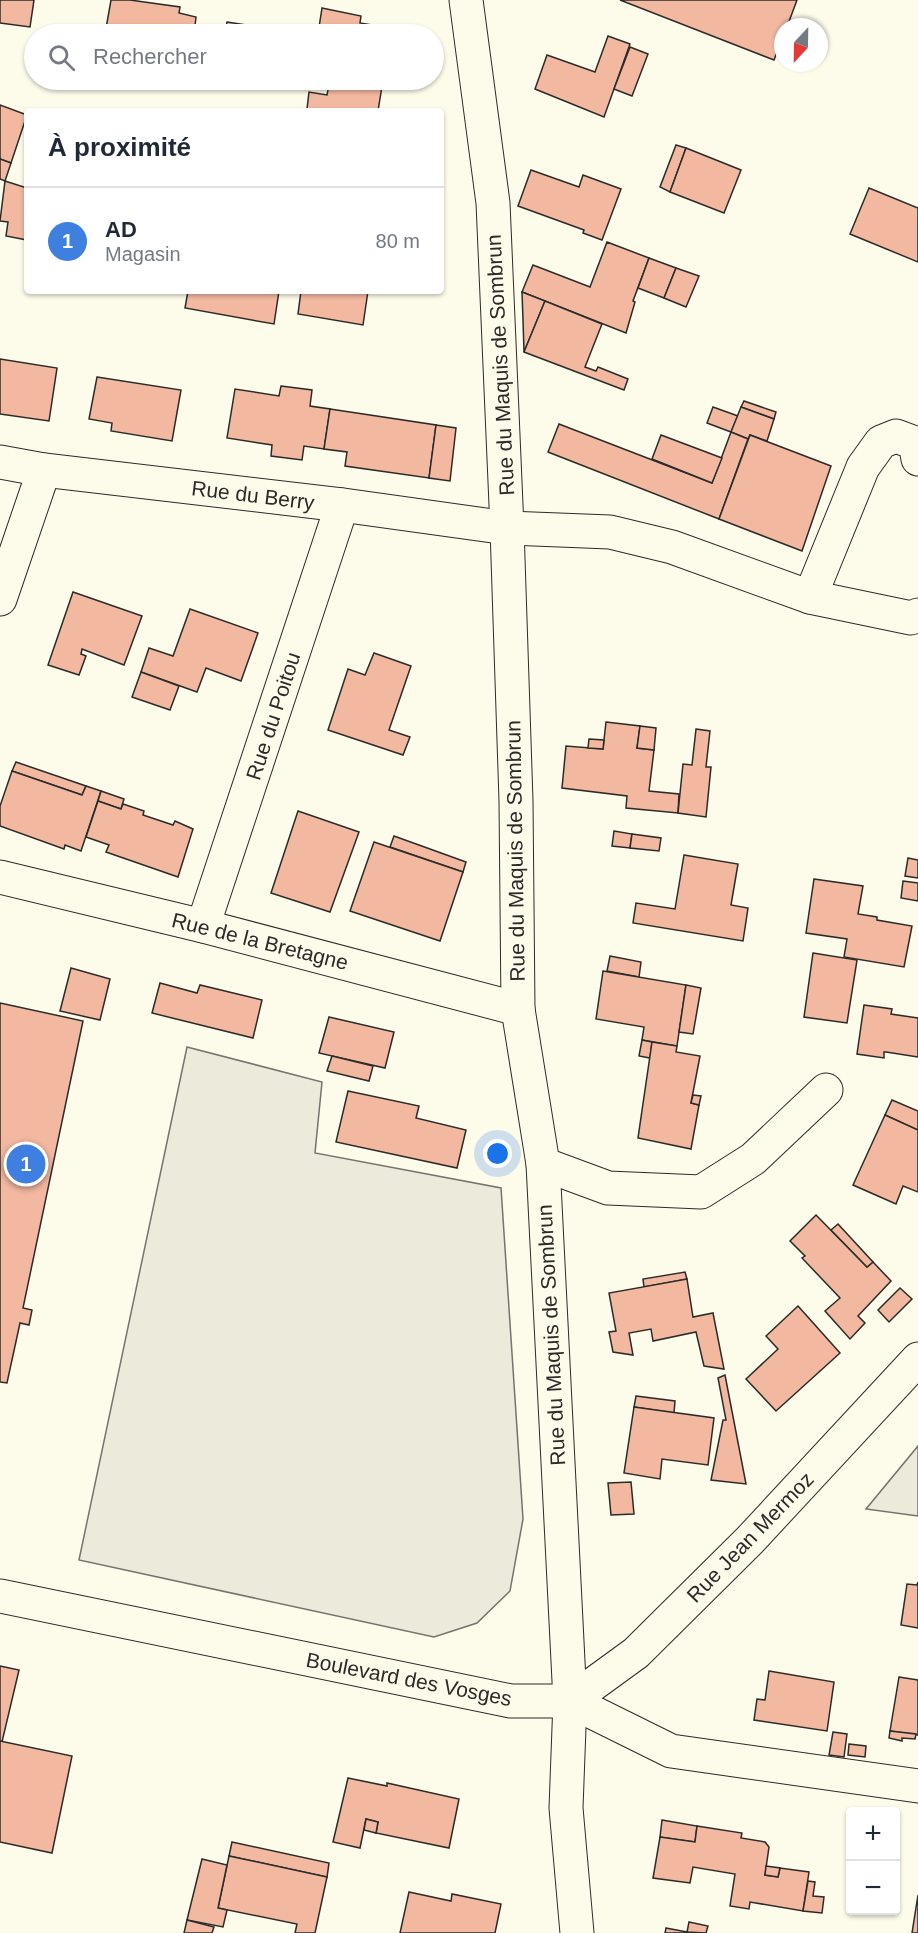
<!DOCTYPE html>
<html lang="fr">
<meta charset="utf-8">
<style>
:root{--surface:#fff;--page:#f2f2f3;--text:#1f2937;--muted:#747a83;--line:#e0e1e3;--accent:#c62828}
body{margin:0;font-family:Helvetica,sans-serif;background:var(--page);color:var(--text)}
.controls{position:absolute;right:18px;bottom:18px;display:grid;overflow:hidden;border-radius:6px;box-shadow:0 2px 4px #0004}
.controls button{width:54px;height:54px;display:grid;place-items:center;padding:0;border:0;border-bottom:2px solid var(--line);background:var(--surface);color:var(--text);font:30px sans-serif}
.compass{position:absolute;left:774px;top:18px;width:54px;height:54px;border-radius:50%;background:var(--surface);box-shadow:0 2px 4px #0004;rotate:202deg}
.you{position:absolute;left:498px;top:1154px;width:21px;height:21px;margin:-15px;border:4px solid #fff;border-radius:50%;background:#1a73e8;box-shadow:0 0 0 9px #1a73e833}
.badge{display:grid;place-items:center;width:39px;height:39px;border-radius:50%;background:var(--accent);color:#fff;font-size:20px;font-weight:700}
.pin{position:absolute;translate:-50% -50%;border:3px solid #fff;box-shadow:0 2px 6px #0006}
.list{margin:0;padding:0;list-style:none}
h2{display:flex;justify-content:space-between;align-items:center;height:78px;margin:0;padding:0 24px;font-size:26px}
h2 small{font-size:20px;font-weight:400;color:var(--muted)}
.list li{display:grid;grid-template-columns:39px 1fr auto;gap:18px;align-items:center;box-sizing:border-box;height:108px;padding:0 24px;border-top:2px solid var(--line)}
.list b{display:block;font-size:22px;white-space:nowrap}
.list p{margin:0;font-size:20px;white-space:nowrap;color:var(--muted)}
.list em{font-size:20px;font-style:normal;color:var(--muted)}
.icon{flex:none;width:33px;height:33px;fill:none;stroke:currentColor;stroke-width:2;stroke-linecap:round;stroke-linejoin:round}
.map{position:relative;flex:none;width:918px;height:1933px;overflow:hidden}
.search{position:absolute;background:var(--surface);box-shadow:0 2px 4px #0004;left:24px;top:24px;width:420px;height:66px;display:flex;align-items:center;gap:15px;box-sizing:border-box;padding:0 21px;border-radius:33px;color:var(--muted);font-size:22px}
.panel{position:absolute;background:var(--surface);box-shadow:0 2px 4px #0004;left:24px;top:108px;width:420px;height:186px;border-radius:6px}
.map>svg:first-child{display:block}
</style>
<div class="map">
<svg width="918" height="1933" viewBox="0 0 918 1933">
<rect width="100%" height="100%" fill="#fdfbea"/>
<g fill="#ecebdb" stroke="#74746e" stroke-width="1.5">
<polygon points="187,1047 322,1082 315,1153 501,1188 523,1519 510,1591 477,1623 434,1637 79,1560"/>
<polygon points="918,1446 918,1516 866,1509"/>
</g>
<g fill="#f2b8a0" stroke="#2b2b2b" stroke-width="1.5">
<polygon points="0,0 34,0 30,27 0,23"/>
<polygon points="111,0 130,0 180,7 179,13 196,17 194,34 105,34"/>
<polygon points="620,0 797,0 787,27 783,27 783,36 774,60"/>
<polygon points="322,8 361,16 360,23 391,28 390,34 318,34"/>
<polygon points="227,22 299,33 299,34 225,34"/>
<polygon points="608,36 630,44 604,117 535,89 547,55 595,72"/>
<polygon points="630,47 648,54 632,96 614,89"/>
<polygon points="169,80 187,80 186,84 168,82"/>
<polygon points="240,80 292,80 290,87"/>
<polygon points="330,80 383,80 378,111 318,111 307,109 309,92 327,95"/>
<polygon points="0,105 27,115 11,163 0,159"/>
<polygon points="676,145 686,148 670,192 660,187"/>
<polygon points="686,148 741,170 724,213 670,192"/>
<polygon points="0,159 11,163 5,181 0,179"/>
<polygon points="531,170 579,187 583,175 621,189 602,240 583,233 584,230 518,206"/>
<polygon points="5,181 27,188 27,240 6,236 8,222 0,221"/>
<polygon points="869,188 918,208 918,262 850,234"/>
<polygon points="607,242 649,258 633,301 635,302 626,333 522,292 533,265 590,287"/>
<polygon points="649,258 676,268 664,298 638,288"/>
<polygon points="676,268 699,276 686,307 664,298"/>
<polygon points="188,291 279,291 274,324 185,308"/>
<polygon points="301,291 368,291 363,325 298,314"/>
<polygon points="522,292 545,301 524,352 523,320"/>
<polygon points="545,301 602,324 585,367 596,371 598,367 628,379 624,390 524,352"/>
<polygon points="0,359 57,368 49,421 0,414"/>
<polygon points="97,377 181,390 172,441 111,431 112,423 89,419"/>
<polygon points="281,386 312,390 310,406 330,409 324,449 304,446 302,460 271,456 272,445 227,438 235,389 279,396"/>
<polygon points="744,401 776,412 774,419 741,407"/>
<polygon points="713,407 738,416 731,432 707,423"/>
<polygon points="741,407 774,419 767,441 750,435 748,439 731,432"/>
<polygon points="330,409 436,425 429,478 345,466 347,452 324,449"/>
<polygon points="559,424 712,483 731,432 748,439 719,519 548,452"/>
<polygon points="436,425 456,428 450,481 429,478"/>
<polygon points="661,435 722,458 712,483 652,459"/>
<polygon points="750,435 831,466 802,551 719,519"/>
<polygon points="73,592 142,616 124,665 82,649 81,654 86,656 79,675 48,665"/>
<polygon points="190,609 258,633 241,681 206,668 197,692 141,672 149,648 173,656"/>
<polygon points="374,653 411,666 389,730 410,737 403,755 328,730 348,669 365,675"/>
<polygon points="141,672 179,686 170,710 132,697"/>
<polygon points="606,722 640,726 637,748 654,750 649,791 679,794 678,813 626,808 627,796 562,788 566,746 603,749"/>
<polygon points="640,726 656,728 654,750 637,748"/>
<polygon points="696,729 710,731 706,767 711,767 706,817 678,813 683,764 692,765"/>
<polygon points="589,739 604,740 603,749 588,748"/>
<polygon points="16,762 86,786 82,795 12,771"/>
<polygon points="12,771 82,795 86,786 101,791 81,851 65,845 64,849 0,826 0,806"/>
<polygon points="101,791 124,799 121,809 98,801"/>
<polygon points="98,801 121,809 123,804 144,811 143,815 173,825 175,821 193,829 178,877 106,852 109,845 86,837"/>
<polygon points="298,811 359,832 330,912 271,893"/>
<polygon points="614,831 632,834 630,848 612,846"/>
<polygon points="632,834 661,838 659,851 630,848"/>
<polygon points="394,836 466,862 463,872 390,847"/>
<polygon points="374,842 463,872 440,941 350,911"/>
<polygon points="684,855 738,864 731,905 748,908 743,941 633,923 636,903 675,909"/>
<polygon points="908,858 918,860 918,878 905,876"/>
<polygon points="814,879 863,886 858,914 877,917 877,920 912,926 904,967 844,957 847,939 806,933"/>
<polygon points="903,881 918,883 918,901 901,898"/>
<polygon points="813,953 857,960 847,1023 804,1017"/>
<polygon points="610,956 641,962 639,977 607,971"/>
<polygon points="71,968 110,979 100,1020 60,1011"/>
<polygon points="603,971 686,985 677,1046 642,1040 644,1027 596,1019"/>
<polygon points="160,983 197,993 200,985 262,1000 253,1038 152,1013"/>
<polygon points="686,985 701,988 693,1034 679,1032"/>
<polygon points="0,1003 83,1021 23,1308 32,1310 29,1325 20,1323 7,1383 0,1382"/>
<polygon points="864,1005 892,1009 891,1014 918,1018 918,1057 886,1052 884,1052 884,1058 857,1054"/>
<polygon points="329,1017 394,1032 385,1068 319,1053"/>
<polygon points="642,1040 652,1042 650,1058 639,1056"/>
<polygon points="652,1042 677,1046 676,1052 700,1056 691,1103 699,1105 691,1149 638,1138"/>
<polygon points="332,1056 373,1066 369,1081 327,1071"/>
<polygon points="348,1091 419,1106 416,1118 466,1130 457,1168 336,1142"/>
<polygon points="693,1095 701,1096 699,1105 691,1103"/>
<polygon points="892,1100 918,1111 918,1130 885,1115"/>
<polygon points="885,1115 918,1130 918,1192 903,1186 896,1204 853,1185"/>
<polygon points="816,1215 867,1267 873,1262 891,1281 858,1316 865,1323 850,1339 825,1311 840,1298 802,1258 805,1256 790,1241"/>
<polygon points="838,1224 873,1262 867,1267 831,1230"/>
<polygon points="685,1272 687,1279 644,1287 643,1279"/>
<polygon points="687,1279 693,1317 713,1313 724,1369 704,1366 696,1332 653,1341 651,1329 629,1333 633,1355 613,1352 609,1332 616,1331 609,1293"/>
<polygon points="900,1288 912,1299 889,1322 878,1310"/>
<polygon points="798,1306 840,1353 776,1411 746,1379 778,1349 766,1336"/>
<polygon points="725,1375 746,1484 711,1480 723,1420 726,1420 718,1378"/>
<polygon points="636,1396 675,1401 674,1413 634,1407"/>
<polygon points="634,1407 714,1418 708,1465 662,1459 660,1479 624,1473"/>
<polygon points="631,1482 634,1514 611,1515 608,1483"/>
<polygon points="918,1582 918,1628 901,1625 907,1584 917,1585"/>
<polygon points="0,1666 19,1670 2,1742 0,1741"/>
<polygon points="769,1671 834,1682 827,1731 754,1720 757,1699 765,1700"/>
<polygon points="899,1677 918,1680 918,1735 890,1731"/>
<polygon points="890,1731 916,1734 915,1739 902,1738 902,1741 889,1738"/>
<polygon points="833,1732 847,1734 844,1757 829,1755"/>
<polygon points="0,1741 72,1756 52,1853 0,1842"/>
<polygon points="849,1744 866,1746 865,1757 848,1755"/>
<polygon points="348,1778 387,1786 387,1783 459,1799 449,1848 376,1833 378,1822 366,1819 360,1848 333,1842"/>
<polygon points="366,1819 378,1822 376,1833 364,1830"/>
<polygon points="662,1820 697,1826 695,1842 660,1837"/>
<polygon points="697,1826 742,1833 741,1838 765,1842 769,1847 765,1875 778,1877 780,1868 809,1872 803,1911 750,1902 749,1909 730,1906 735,1874 693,1867 690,1883 653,1878 660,1837 695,1842"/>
<polygon points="232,1842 329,1863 327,1877 229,1856"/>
<polygon points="229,1856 327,1877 315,1933 295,1933 297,1924 218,1908"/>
<polygon points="202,1859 227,1865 218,1908 227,1910 223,1927 187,1920"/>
<polygon points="766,1866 780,1868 778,1877 765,1875"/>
<polygon points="808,1881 815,1882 813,1896 824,1897 822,1913 803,1911"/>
<polygon points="409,1892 451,1901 452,1894 501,1904 495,1933 400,1933"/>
<polygon points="918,1895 918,1933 912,1933"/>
<polygon points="187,1920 214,1927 212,1933 184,1933"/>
<polygon points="689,1922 708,1926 706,1933 687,1932"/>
<polygon points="666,1928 687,1932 690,1933 665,1933"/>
</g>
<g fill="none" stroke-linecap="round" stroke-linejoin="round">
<defs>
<g id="street">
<polyline points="466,0 493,203 507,528 516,801 518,1009 543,1164 570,1701 671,1751 918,1786"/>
<polyline points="0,462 44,470 342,505 507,528 610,532 672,547 810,597 911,618 918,615"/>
<polyline points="810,597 863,467 881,442 896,436 915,443 918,459"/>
<polyline points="0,599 44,470"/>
<polyline points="0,877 203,926 518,1009"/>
<polyline points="203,926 342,505"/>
<polyline points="543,1164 608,1188 701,1192 753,1159 826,1090"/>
</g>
<g id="secondary">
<polyline points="0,1596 511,1701 570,1701"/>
<polyline points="570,1701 636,1653 750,1540 918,1359"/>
<polyline points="570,1701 566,1808 577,1933"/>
</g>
</defs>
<use href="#street" stroke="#2b2b2b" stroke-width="35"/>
<use href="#secondary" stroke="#2b2b2b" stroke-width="35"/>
<use href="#street" stroke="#fdfbea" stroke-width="33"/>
<use href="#secondary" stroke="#fdfbea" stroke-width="33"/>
</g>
<g text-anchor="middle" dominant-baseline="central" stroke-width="4.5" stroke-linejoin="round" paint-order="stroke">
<g font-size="21" fill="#2b2b2b" stroke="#fdfbea">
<text transform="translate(500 365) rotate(-93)">Rue du Maquis de Sombrun</text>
<text transform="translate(253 495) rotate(7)">Rue du Berry</text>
<text transform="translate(273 716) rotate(-72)">Rue du Poitou</text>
<text transform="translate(515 851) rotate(-91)">Rue du Maquis de Sombrun</text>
<text transform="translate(260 941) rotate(14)">Rue de la Bretagne</text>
<text transform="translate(551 1335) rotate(-93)">Rue du Maquis de Sombrun</text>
<text transform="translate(750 1537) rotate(-46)">Rue Jean Mermoz</text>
<text transform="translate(409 1679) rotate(11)">Boulevard des Vosges</text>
</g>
</g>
</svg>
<div class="controls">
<button>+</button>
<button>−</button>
</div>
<svg class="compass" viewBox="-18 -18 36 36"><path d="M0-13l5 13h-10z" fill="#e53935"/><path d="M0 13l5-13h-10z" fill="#747a83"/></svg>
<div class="you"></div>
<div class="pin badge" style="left:26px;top:1164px;background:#3f7fe0">1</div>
<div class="search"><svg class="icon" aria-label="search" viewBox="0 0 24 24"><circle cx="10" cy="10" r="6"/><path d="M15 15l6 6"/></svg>Rechercher</div>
<section class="panel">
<h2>À proximité<small></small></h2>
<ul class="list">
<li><span class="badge" style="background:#3f7fe0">1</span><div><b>AD</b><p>Magasin</p></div><em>80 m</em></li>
</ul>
</section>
</div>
